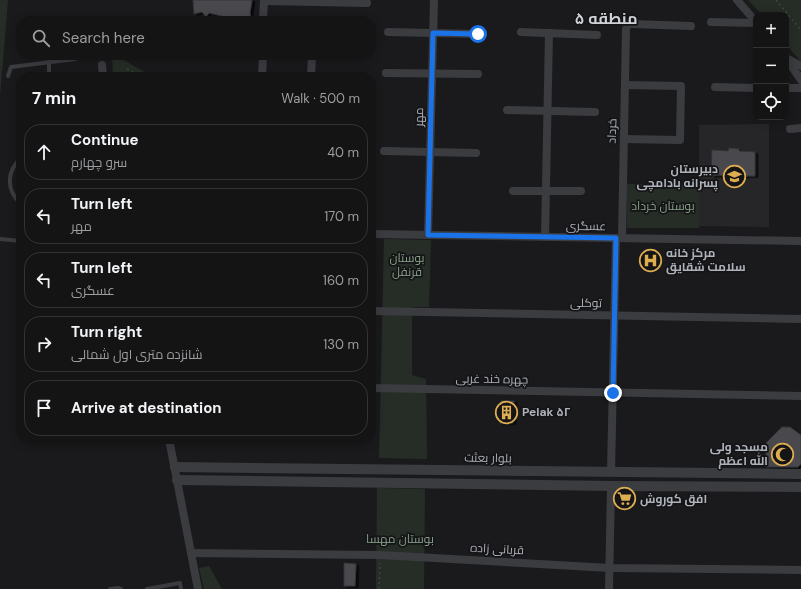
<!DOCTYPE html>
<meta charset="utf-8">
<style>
:root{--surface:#141415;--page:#1d1d1e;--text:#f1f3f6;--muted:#9d9ea0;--line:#333334}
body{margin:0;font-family:"DM Sans",Cairo,sans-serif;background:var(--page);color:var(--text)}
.controls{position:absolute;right:12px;top:12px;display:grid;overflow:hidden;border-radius:8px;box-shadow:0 2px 10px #0003}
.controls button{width:36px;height:36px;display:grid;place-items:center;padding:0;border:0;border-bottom:1px solid var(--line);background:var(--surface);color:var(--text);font:20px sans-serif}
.stop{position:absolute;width:12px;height:12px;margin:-9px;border:3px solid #1a73e8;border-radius:50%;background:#fff}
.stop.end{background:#1a73e8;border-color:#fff;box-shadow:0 1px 4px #0008}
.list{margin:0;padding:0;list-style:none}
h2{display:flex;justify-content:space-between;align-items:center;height:52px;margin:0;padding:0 16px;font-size:17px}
h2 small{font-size:13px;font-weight:400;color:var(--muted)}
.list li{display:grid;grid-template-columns:26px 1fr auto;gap:12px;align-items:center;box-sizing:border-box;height:56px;margin:0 8px 8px;padding:0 8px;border:1px solid var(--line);border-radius:16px}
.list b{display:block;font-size:15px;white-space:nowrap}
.list p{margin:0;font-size:13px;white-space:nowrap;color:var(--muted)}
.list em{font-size:13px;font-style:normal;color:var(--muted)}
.icon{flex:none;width:22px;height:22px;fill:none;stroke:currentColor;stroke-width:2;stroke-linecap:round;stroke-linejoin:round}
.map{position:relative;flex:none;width:801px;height:589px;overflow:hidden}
.search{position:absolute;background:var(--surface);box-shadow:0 2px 10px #0003;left:16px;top:16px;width:360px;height:44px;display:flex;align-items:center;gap:10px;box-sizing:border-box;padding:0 14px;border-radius:16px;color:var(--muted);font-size:15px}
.panel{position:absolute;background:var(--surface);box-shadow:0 2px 10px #0003;left:16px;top:72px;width:360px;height:372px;border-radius:16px}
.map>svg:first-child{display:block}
</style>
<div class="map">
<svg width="801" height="589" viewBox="0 0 801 589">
<defs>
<filter id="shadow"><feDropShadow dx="3" dy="1.5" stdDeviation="0" flood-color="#0009"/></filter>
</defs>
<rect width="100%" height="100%" fill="#1a1a1c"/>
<polygon fill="#262629" points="769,124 769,227 699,226 699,125"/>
<g fill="#262d27">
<polygon points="0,0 8,0 0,96"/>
<polygon points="748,0 801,0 801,62 786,44 786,15 762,15"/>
<polygon points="112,55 115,55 153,77 113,77"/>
<rect x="627" y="184" width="72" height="44"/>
<polygon points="384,239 431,240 429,307 412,307 412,375 426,379 427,459 379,458"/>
<polygon points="377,488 425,489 424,589 376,589"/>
<polygon points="209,566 222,589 204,589 199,568"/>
</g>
<g fill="#494a4e" stroke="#343437" filter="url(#shadow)">
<polygon points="193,0 252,0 250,13 251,21 241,19 237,21 234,17 226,19 226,17 209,13 206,17 202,12 194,14"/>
<polygon points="729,148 739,149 739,151 755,152 755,176 746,176 731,179 720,175 711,176 712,150 728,151"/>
<polygon points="501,401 514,401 513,423 500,423"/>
<polygon points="782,427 790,427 801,435 801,464 798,467 766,467 766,443"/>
<polygon points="344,563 356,564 355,586 344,586"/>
</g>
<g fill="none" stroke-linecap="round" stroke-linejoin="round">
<g stroke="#414347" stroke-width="1.5" stroke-dasharray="2 3" stroke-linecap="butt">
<polyline points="776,0 801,30"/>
<polyline points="127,69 142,77"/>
<polyline points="379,589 380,563"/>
</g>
<g stroke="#3b3c40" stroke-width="4">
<polyline points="49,62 49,77"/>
<polyline points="8,76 11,67 75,59"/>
<polyline points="41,77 42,77"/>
<path d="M 21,92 C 18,100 18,107 21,115"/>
<path d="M 21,158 C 6,172 6,190 21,204"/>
<polyline points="0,239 21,241"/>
<polyline points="110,589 118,588 121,589"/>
<polyline points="147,589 180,583 181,589"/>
</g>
<g stroke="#3b3c40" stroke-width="8">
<polyline points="737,0 756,22"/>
<polyline points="264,1 367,3"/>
<polyline points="263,21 264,0"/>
<polyline points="711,22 756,23"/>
<polyline points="388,32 478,34"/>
<polyline points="521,32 597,35"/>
<polyline points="786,58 801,80"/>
<polyline points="788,59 801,66"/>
<polyline points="102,65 103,77"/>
<polyline points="386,73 478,74"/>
<polyline points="262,77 263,55"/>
<polyline points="311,77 312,55"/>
<polyline points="715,87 756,88"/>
<polyline points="786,88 801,88"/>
<polyline points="507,110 595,112"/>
<polyline points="790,129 801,128"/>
<polyline points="624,139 680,140 681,86 625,85"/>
<polyline points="384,151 476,153"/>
<polyline points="513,191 581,191"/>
<polyline points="371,234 801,241"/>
<polyline points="428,235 434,0"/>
<polyline points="545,237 549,33"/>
<polyline points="622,238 626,29 628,24 632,24 691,26"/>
<polyline points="371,311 801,319"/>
<polyline points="371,388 801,396"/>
<polyline points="169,439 198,589"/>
<polyline points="611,472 616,238"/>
<polyline points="191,553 380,555 610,568 801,570"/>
<polyline points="609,589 611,486"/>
</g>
<g stroke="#3b3c40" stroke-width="10">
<polyline points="175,467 801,474"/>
<polyline points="177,480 611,486 801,487"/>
</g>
</g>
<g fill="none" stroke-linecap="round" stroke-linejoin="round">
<polyline stroke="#1a73e8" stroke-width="5" points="478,34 433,33 428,235 616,238 613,393"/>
</g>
<defs>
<symbol id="school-ring" viewBox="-11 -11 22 22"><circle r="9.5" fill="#151517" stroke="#ddad50" stroke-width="1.5"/><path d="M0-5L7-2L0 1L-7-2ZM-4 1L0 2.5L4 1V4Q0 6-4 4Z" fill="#ddad50"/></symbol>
<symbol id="hospital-ring" viewBox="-11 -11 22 22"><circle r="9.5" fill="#151517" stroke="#ddad50" stroke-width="1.5"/><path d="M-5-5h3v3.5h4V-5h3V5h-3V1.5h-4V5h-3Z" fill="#ddad50"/></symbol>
<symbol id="building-ring" viewBox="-11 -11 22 22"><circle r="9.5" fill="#151517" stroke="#ddad50" stroke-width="1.5"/><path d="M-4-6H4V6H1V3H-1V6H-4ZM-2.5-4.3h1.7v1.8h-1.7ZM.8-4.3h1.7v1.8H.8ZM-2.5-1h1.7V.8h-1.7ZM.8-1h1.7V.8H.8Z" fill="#ddad50"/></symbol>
<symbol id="mosque-ring" viewBox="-11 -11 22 22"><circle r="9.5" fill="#151517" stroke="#ddad50" stroke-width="1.5"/><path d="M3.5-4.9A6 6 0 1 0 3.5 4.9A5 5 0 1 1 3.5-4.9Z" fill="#ddad50"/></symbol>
<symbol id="supermarket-ring" viewBox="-11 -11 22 22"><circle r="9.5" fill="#151517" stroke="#ddad50" stroke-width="1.5"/><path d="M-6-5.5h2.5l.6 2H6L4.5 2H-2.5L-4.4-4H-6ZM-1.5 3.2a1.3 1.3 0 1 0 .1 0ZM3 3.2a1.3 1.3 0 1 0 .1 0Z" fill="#ddad50"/></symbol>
</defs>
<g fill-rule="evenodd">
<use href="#school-ring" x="722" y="164" width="25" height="25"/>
<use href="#hospital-ring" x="638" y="248" width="25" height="25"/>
<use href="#building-ring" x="494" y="400" width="25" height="25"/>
<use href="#mosque-ring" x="770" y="442" width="25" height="25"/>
<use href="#supermarket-ring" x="612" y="486" width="25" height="25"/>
</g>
<g text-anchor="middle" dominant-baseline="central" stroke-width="3.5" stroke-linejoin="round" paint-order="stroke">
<g font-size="12" fill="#aeb2ba" stroke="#151517">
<text transform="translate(419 117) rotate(-89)">مهر</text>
<text transform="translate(612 131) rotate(-88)">خرداد</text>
<text transform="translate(586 226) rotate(1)">عسگری</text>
<text transform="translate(586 303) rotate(1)">توکلی</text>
<text transform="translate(492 379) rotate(1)">چهره خند غربی</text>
<text transform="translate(488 458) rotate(1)">بلوار بعثت</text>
<text transform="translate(497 549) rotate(3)">قربانی زاده</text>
</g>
<g font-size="12" font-weight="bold" fill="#aeb2ba" stroke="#151517" text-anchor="start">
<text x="718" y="169" text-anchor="end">دبیرستان<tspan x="718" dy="14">پسرانه بادامچی</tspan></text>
<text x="666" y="253">مرکز خانه<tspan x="666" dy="14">سلامت شقایق</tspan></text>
<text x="522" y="412">Pelak ۵۲</text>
<text x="768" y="447" text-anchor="end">مسجد ولی<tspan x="768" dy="14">الله اعظم</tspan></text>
<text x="640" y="499">افق کوروش</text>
</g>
<g font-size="12" fill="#87a289" stroke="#151517">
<text x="663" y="206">بوستان خرداد</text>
<text x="407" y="258">بوستان<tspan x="407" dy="14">قرنفل</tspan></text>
<text x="400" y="539">بوستان مهسا</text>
</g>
<g font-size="16" font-weight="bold" fill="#ced1d6" stroke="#151517">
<text x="606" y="18">منطقه ۵</text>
</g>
</g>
</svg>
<div class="controls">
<button>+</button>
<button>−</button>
<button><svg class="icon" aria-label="locate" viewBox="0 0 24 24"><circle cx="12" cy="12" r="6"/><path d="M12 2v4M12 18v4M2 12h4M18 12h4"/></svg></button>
</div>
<div class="stop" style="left:478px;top:34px"></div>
<div class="stop end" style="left:613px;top:393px"></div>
<div class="search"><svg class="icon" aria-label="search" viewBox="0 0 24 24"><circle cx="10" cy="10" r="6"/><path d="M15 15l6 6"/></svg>Search here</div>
<section class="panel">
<h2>7 min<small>Walk · 500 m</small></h2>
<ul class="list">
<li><svg class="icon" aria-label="ahead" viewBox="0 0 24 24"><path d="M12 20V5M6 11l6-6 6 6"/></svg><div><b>Continue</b><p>سرو چهارم</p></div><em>40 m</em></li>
<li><svg class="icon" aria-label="left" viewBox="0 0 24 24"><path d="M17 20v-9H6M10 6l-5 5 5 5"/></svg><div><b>Turn left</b><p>مهر</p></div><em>170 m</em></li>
<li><svg class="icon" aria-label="left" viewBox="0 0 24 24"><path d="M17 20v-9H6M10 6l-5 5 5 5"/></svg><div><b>Turn left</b><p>عسگری</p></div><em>160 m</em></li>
<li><svg class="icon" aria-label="right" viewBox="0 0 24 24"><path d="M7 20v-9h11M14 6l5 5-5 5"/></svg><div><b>Turn right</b><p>شانزده متری اول شمالی</p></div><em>130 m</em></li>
<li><svg class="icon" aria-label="arrive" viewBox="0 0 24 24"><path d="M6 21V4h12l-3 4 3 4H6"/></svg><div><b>Arrive at destination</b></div></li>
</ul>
</section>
</div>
